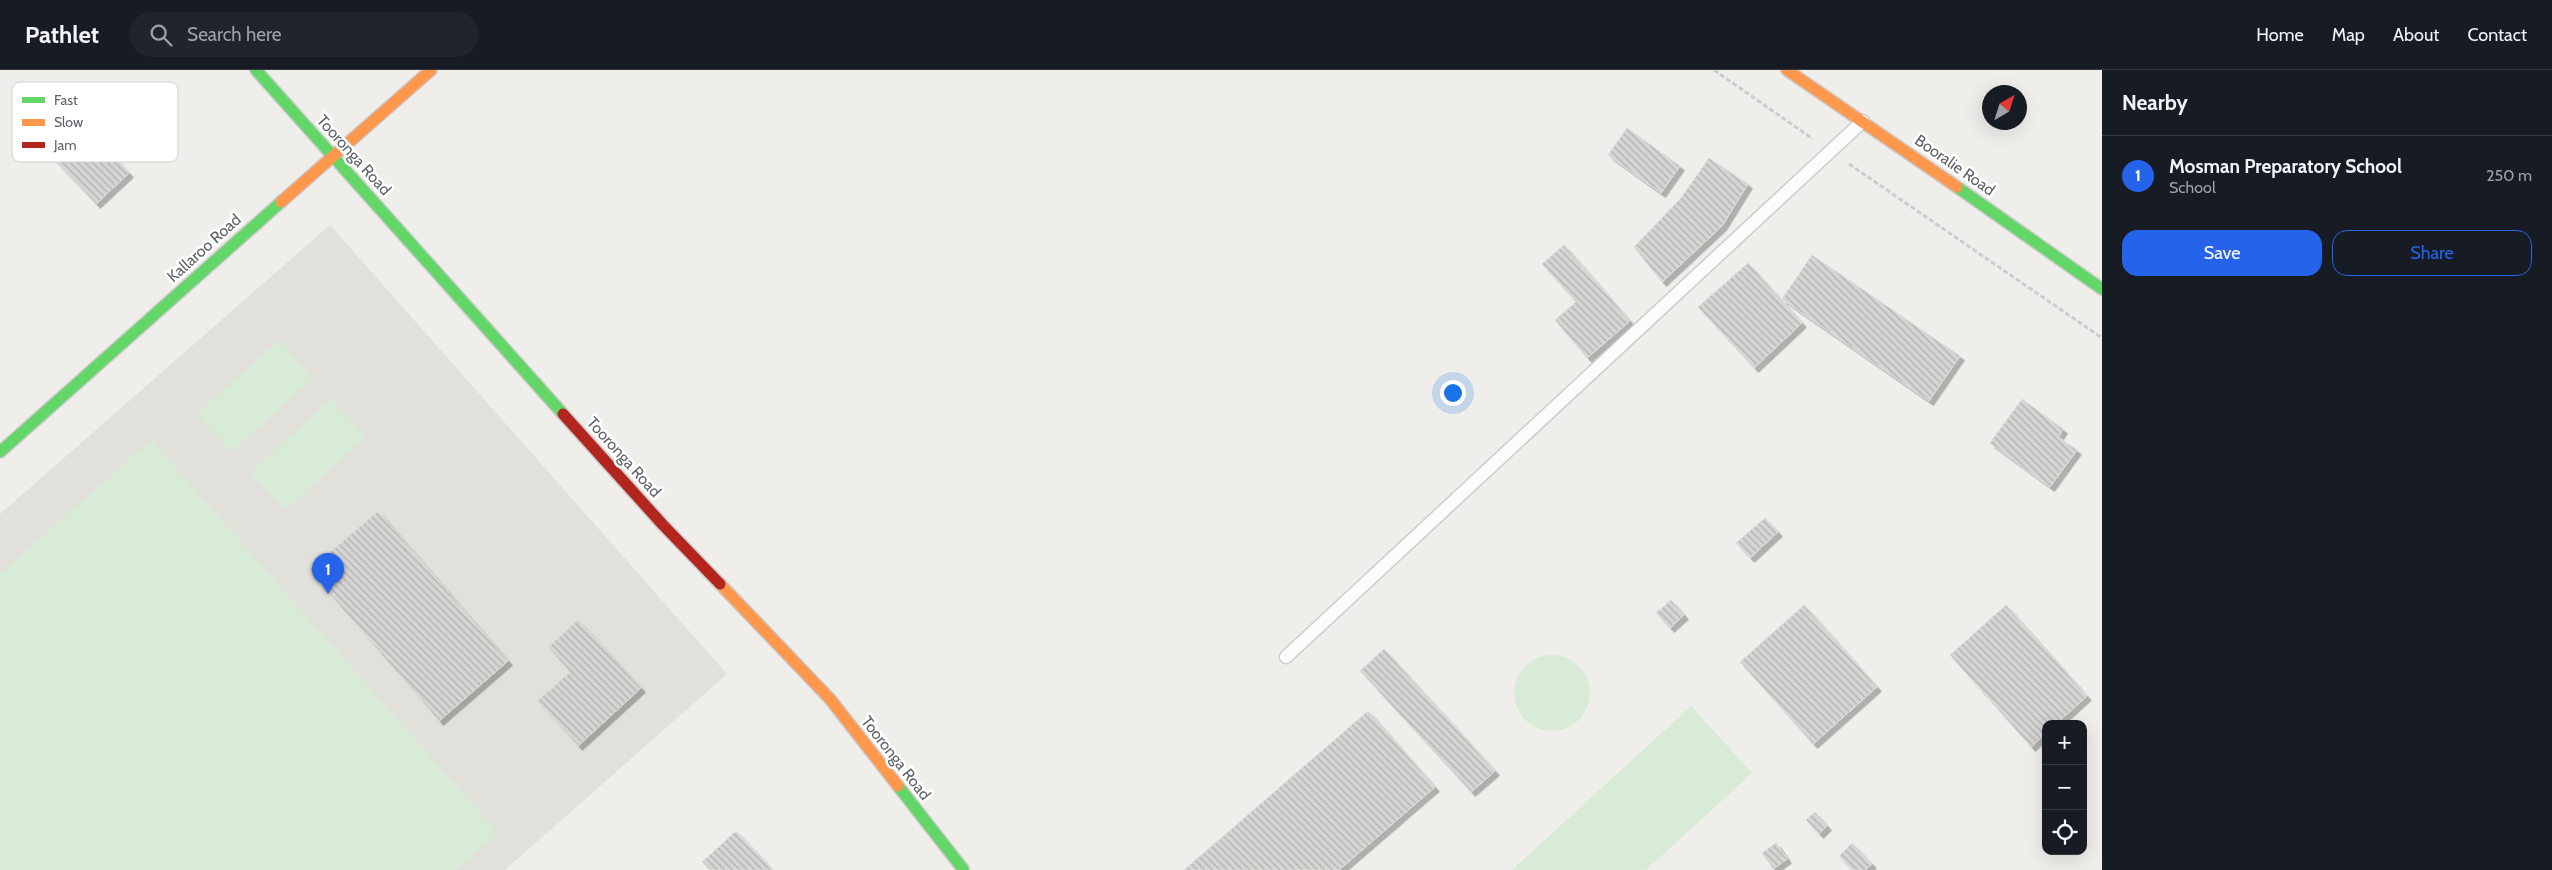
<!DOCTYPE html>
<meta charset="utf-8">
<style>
:root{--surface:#171b24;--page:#20242c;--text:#f1f3f6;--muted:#9ea1a6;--line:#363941;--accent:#2563eb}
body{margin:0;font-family:Cabin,sans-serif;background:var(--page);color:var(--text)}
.controls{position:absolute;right:15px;bottom:15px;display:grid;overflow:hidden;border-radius:10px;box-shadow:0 5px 20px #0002}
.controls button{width:45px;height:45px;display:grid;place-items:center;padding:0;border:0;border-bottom:1px solid var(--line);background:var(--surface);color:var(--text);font:25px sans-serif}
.compass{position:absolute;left:1982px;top:15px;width:45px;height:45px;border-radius:50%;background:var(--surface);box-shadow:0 5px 20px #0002;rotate:39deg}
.you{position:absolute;left:1452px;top:322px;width:18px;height:18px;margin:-12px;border:4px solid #fff;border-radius:50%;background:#1a73e8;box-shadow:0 0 0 8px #1a73e833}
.badge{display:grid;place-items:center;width:32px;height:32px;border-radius:50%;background:var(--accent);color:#fff;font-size:16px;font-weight:700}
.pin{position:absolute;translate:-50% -41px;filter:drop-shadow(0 1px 2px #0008)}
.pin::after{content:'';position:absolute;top:26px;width:18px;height:15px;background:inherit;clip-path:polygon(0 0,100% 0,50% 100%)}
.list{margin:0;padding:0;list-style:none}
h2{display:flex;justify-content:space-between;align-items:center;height:65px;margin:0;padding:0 20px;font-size:21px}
h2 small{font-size:16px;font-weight:400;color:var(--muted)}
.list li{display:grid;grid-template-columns:32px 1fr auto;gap:15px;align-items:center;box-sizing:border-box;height:80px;padding:0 20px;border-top:1px solid var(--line)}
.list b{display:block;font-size:19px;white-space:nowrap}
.list p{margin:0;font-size:16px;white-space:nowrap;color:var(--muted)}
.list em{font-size:16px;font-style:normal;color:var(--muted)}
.actions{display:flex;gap:10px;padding:15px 20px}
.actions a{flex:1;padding:11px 0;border:1px solid var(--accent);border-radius:15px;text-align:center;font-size:18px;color:var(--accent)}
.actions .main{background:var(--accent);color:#fff}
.icon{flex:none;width:28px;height:28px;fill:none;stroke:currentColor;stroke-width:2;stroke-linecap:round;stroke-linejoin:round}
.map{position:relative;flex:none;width:2102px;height:800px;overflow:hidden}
header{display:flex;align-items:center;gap:30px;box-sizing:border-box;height:70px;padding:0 25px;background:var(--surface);border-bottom:1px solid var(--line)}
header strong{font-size:24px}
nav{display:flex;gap:28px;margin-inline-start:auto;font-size:18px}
.search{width:350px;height:45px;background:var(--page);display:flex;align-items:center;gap:12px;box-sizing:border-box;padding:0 18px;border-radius:28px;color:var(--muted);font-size:19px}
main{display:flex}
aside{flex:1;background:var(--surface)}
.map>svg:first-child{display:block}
</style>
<header>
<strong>Pathlet</strong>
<div class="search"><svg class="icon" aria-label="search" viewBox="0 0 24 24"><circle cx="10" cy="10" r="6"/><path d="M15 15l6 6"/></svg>Search here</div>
<nav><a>Home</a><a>Map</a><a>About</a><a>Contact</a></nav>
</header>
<main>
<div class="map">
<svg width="2102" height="800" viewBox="0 0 2102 800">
<defs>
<pattern id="building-back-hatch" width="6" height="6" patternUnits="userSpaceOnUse" patternTransform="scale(1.25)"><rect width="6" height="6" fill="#d6d5d3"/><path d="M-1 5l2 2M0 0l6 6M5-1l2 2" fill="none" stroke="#b1b0af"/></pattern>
<filter id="shadow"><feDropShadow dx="4.5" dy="4.5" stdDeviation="0" flood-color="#0004"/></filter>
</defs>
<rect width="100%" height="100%" fill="#efeeea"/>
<polygon fill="#e2e0da" points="330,155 727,604 505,800 0,800 0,444"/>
<g fill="#d8ebd6">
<polygon points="279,270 313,308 232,382 197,344"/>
<polygon points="331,329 366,367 285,440 250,403"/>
<polygon points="151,370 498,763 457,800 0,800 0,504"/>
<circle cx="1552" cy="623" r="38"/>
<polygon points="1691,636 1752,703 1646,800 1512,800"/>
</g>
<g fill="url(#building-back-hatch)" stroke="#deddd9" filter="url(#shadow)">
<polygon points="48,18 129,103 96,134 15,49"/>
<polygon points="1627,58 1680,96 1661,123 1608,85"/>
<polygon points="1709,88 1748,114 1722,156 1662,212 1634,177 1681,128"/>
<polygon points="1564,175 1630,251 1587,288 1555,250 1576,232 1542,194"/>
<polygon points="1812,185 1960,286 1929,331 1782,229"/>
<polygon points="1748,193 1802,253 1754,298 1698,237"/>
<polygon points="2022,329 2063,359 2058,367 2077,380 2050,417 1990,373"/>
<polygon points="378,441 508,591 439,651 309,500"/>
<polygon points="1765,448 1778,462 1750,488 1736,473"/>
<polygon points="1671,530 1684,545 1670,558 1656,543"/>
<polygon points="1804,535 1877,617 1813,674 1740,592"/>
<polygon points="2006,535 2087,626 2056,654 2046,654 2046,663 2031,677 1950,585"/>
<polygon points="578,550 641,618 578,676 537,631 570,602 548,577"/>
<polygon points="1384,579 1495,701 1471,722 1360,601"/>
<polygon points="1368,641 1435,717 1339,800 1184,800"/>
<polygon points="1815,742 1827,756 1819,764 1806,750"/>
<polygon points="736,761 773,800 710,800 702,792"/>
<polygon points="1776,773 1787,789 1773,799 1762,783"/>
<polygon points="1852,773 1872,794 1865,800 1852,800 1839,786"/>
</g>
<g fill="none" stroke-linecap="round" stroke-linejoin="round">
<defs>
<polyline id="lane" points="1286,587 1863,51"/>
<g id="fast">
<polyline points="256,0 563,344"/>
<polyline points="1957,117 2102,219"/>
<polyline points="0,382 281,132"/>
<polyline points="898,716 963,799"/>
</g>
<g id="slow">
<polyline points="1787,0 1957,117"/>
<polyline points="281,132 431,0"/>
<polyline points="720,514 830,629 898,716"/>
</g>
<polyline id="jam" points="563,344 663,455 720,514"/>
</defs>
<use href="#lane" stroke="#cbcccc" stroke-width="15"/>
<use href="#fast" stroke="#cacacb" stroke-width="14"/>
<use href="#slow" stroke="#cacacb" stroke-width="14"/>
<use href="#jam" stroke="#cacacb" stroke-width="14"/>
<g stroke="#cacfcc" stroke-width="3" stroke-dasharray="5 2.5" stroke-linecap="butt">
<polyline points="1714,0 1813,69"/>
<polyline points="1849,94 2102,268"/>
</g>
<use href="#lane" stroke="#fdfcfc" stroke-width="12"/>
<use href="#fast" stroke="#63d668" stroke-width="11"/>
<use href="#slow" stroke="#ff974d" stroke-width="11"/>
<use href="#jam" stroke="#b3261e" stroke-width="11"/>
</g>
<g text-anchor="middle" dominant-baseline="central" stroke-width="5" stroke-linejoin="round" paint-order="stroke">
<g font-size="16" fill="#5f6368" stroke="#fff">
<text transform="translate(354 85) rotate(48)">Tooronga Road</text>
<text transform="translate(1955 95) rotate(35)">Booralie Road</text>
<text transform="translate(204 178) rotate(-42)">Kallaroo Road</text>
<text transform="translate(624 387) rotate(48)">Tooronga Road</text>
<text transform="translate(896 688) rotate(52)">Tooronga Road</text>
</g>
</g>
<rect x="12" y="12" width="166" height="80" rx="8" fill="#fff" stroke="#cfd0d2" stroke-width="1"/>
<rect x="22" y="27" width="23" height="6" fill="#63d668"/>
<rect x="22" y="49" width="23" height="7" fill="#ff974d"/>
<rect x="22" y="72" width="23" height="6" fill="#b3261e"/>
<g font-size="14" fill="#5f6368">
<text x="54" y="35">Fast</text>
<text x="54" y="57">Slow</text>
<text x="54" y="80">Jam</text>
</g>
</svg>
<div class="controls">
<button>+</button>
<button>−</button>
<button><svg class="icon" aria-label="locate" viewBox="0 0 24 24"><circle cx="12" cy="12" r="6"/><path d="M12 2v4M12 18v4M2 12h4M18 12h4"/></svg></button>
</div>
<svg class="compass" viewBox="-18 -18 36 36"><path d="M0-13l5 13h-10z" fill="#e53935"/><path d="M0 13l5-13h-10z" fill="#9ea1a6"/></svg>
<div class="you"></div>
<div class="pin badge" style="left:328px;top:524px">1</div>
</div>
<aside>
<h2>Nearby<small></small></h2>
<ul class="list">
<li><span class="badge">1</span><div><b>Mosman Preparatory School</b><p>School</p></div><em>250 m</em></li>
</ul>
<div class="actions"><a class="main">Save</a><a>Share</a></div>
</aside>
</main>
